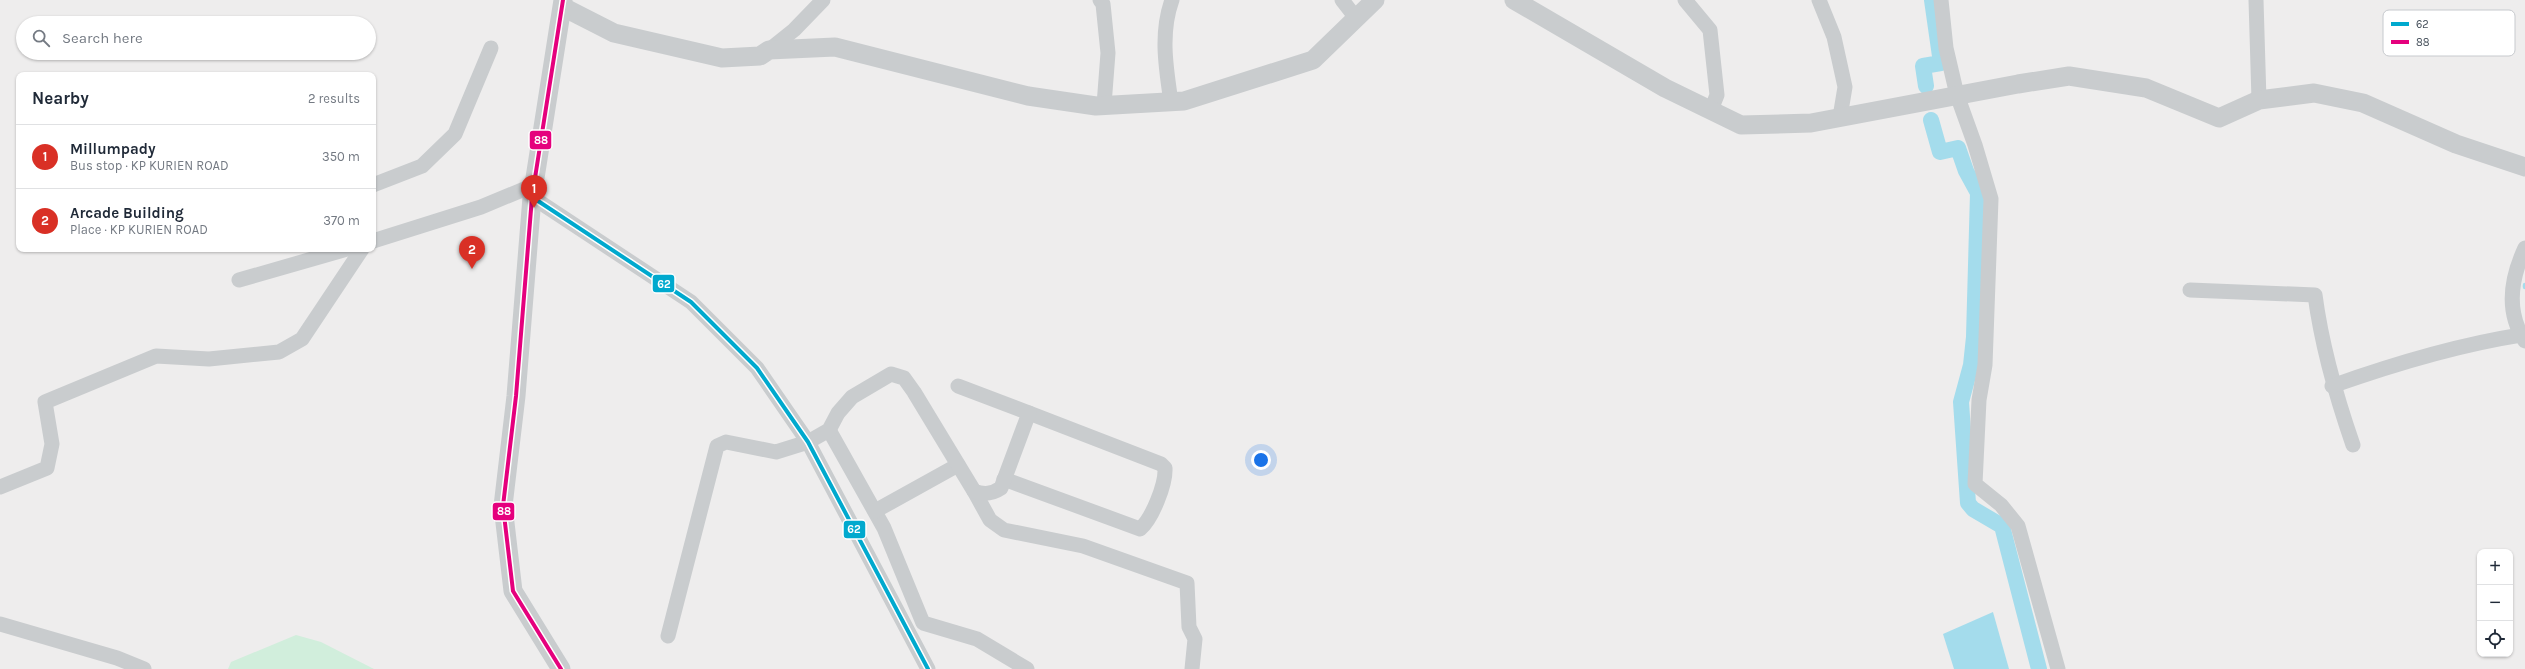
<!DOCTYPE html>
<meta charset="utf-8">
<style>
:root{--surface:#fff;--page:#f2f2f3;--text:#1f2937;--muted:#747a83;--line:#e0e1e3;--accent:#d93025}
body{margin:0;font-family:Karla,sans-serif;background:var(--page);color:var(--text)}
.controls{position:absolute;right:12px;bottom:12px;display:grid;overflow:hidden;border-radius:8px;box-shadow:0 1px 3px #0004}
.controls button{width:36px;height:36px;display:grid;place-items:center;padding:0;border:0;border-bottom:1px solid var(--line);background:var(--surface);color:var(--text);font:20px sans-serif}
.you{position:absolute;left:1261px;top:460px;width:14px;height:14px;margin:-10px;border:3px solid #fff;border-radius:50%;background:#1a73e8;box-shadow:0 0 0 6px #1a73e833}
.badge{display:grid;place-items:center;width:26px;height:26px;border-radius:50%;background:var(--accent);color:#fff;font-size:13px;font-weight:700}
.pin{position:absolute;translate:-50% -33px;filter:drop-shadow(0 1px 2px #0008)}
.pin::after{content:'';position:absolute;top:21px;width:14px;height:12px;background:inherit;clip-path:polygon(0 0,100% 0,50% 100%)}
.list{margin:0;padding:0;list-style:none}
h2{display:flex;justify-content:space-between;align-items:center;height:52px;margin:0;padding:0 16px;font-size:17px}
h2 small{font-size:13px;font-weight:400;color:var(--muted)}
.list li{display:grid;grid-template-columns:26px 1fr auto;gap:12px;align-items:center;box-sizing:border-box;height:64px;padding:0 16px;border-top:1px solid var(--line)}
.list b{display:block;font-size:15px;white-space:nowrap}
.list p{margin:0;font-size:13px;white-space:nowrap;color:var(--muted)}
.list em{font-size:13px;font-style:normal;color:var(--muted)}
.icon{flex:none;width:22px;height:22px;fill:none;stroke:currentColor;stroke-width:2;stroke-linecap:round;stroke-linejoin:round}
.map{position:relative;flex:none;width:2525px;height:669px;overflow:hidden}
.search{position:absolute;background:var(--surface);box-shadow:0 1px 3px #0004;left:16px;top:16px;width:360px;height:44px;display:flex;align-items:center;gap:10px;box-sizing:border-box;padding:0 14px;border-radius:22px;color:var(--muted);font-size:15px}
.panel{position:absolute;background:var(--surface);box-shadow:0 1px 3px #0004;left:16px;top:72px;width:360px;height:180px;border-radius:8px}
.map>svg:first-child{display:block}
</style>
<div class="map">
<svg width="2525" height="669" viewBox="0 0 2525 669">
<rect width="100%" height="100%" fill="#eeeded"/>
<polygon fill="#d1eedc" points="296,635 321,642 374,669 228,669 231,662"/>
<polygon fill="#a4dcec" points="1993,612 2009,669 1954,669 1943,634"/>
<g fill="none" stroke-linecap="round" stroke-linejoin="round">
<polyline stroke="#a4dcec" stroke-width="4.5" points="2525,285 2525,287"/>
<g stroke="#a4dcec" stroke-width="16">
<polyline points="1926,86 1923,66 1941,63 1932,0"/>
<polyline points="1931,120 1940,152 1958,148 1966,171 1978,193 1974,337 1971,365 1961,402 1968,503 1973,509 2002,526 2039,669"/>
</g>
<g stroke="#c9ccce" stroke-width="15">
<polyline points="1100,0 1103,4 1108,53 1104,105"/>
<polyline points="1342,0 1356,18"/>
<polyline points="1685,0 1710,30 1717,95 1711,110"/>
<polyline points="1819,0 1834,37 1845,87 1840,117"/>
<polyline points="1941,0 1946,48 1957,95 1975,145 1991,199 1985,365 1979,400 1975,484 2001,505 2018,526 2058,669"/>
<polyline points="2256,0 2259,100"/>
<polyline points="769,50 794,30 823,0"/>
<path d="M 1171,102 C 1166,68 1160,33 1172,0"/>
<polyline points="373,185 422,166 455,134 491,48"/>
<polyline points="532,197 691,302 757,368 808,442 928,669"/>
<polyline points="373,241 481,207 534,185"/>
<path d="M 2525,248 C 2511,278 2505,311 2525,341"/>
<polyline points="239,280 347,249"/>
<path d="M 2190,290 L 2315,295 C 2322,348 2336,396 2353,445"/>
<path d="M 2332,386 C 2394,364 2457,345 2521,335"/>
<polyline points="829,430 884,528 923,623 977,639 1027,669"/>
<path d="M 1004,479 L 1140,529 C 1152,519 1166,484 1165,468 L 1161,464 L 1029,413"/>
<polyline points="0,487 47,468 52,444 45,402 156,356 209,359 279,352 302,339 362,249"/>
<polyline points="974,491 990,520 1004,530 1083,546 1187,583 1189,627 1195,639 1192,669"/>
<polyline points="875,511 958,465"/>
<polyline points="0,624 117,658 144,669"/>
<path d="M 668,636 L 717,446 L 726,442 L 776,452 L 808,442 L 829,430 L 838,413 L 852,397 L 891,374 L 904,378 L 914,392 L 974,491 C 984,495 992,494 1001,488 L 1029,413 L 958,386"/>
</g>
<g stroke="#c9ccce" stroke-width="19">
<polyline points="1514,0 1665,88 1741,125 1811,123 2018,84 2069,76 2146,88 2219,118 2259,100 2314,93 2363,103 2456,144 2525,167"/>
<polyline points="563,7 614,33 722,58 760,56 769,50 835,47 1028,96 1096,106 1184,101 1313,60 1375,0"/>
<polyline points="561,669 513,591 503,506 516,396 532,197 563,0"/>
</g>
<defs>
<polyline id="bus-1" points="532,197 691,302 757,368 808,442 928,669"/>
<polyline id="bus-2" points="561,669 513,591 503,506 516,396 532,197 563,0"/>
</defs>
<use href="#bus-1" stroke="#fff" stroke-width="7"/>
<use href="#bus-2" stroke="#fff" stroke-width="7"/>
<use href="#bus-1" stroke="#00a9ce" stroke-width="4"/>
<use href="#bus-2" stroke="#e5007d" stroke-width="4"/>
</g>
<rect x="2383" y="10" width="132" height="46" rx="6" fill="#fff" stroke="#c7cace" stroke-width="1"/>
<rect x="2391" y="22" width="18" height="4" fill="#00a9ce"/>
<rect x="2391" y="40" width="18" height="4" fill="#e5007d"/>
<g font-size="11" fill="#454f5a">
<text x="2416" y="28">62</text>
<text x="2416" y="46">88</text>
</g>
<g stroke="#fff" stroke-width="1.5">
<rect x="529" y="130" width="23" height="20" rx="4" fill="#e5007d"/>
<rect x="652" y="274" width="23" height="19" rx="4" fill="#00a9ce"/>
<rect x="492" y="502" width="23" height="19" rx="4" fill="#e5007d"/>
<rect x="843" y="520" width="23" height="19" rx="4" fill="#00a9ce"/>
</g>
<g font-size="11" text-anchor="middle" font-weight="bold" fill="#fff">
<text x="541" y="144">88</text>
<text x="664" y="288">62</text>
<text x="504" y="515">88</text>
<text x="854" y="533">62</text>
</g>
</svg>
<div class="controls">
<button>+</button>
<button>−</button>
<button><svg class="icon" aria-label="locate" viewBox="0 0 24 24"><circle cx="12" cy="12" r="6"/><path d="M12 2v4M12 18v4M2 12h4M18 12h4"/></svg></button>
</div>
<div class="you"></div>
<div class="pin badge" style="left:534px;top:208px">1</div>
<div class="pin badge" style="left:472px;top:269px">2</div>
<div class="search"><svg class="icon" aria-label="search" viewBox="0 0 24 24"><circle cx="10" cy="10" r="6"/><path d="M15 15l6 6"/></svg>Search here</div>
<section class="panel">
<h2>Nearby<small>2 results</small></h2>
<ul class="list">
<li><span class="badge">1</span><div><b>Millumpady</b><p>Bus stop · KP KURIEN ROAD</p></div><em>350 m</em></li>
<li><span class="badge">2</span><div><b>Arcade Building</b><p>Place · KP KURIEN ROAD</p></div><em>370 m</em></li>
</ul>
</section>
</div>
